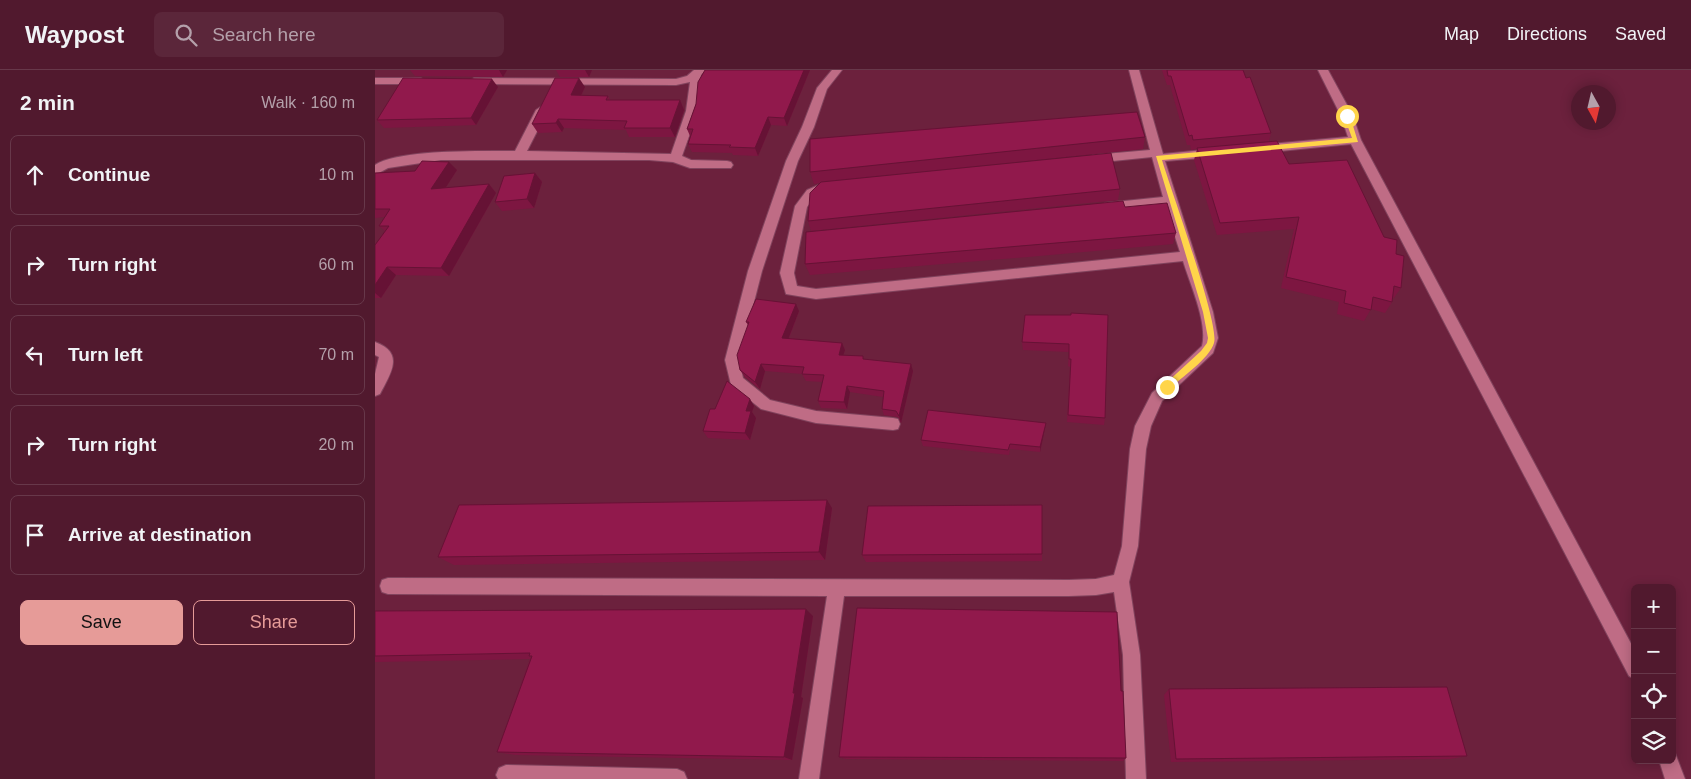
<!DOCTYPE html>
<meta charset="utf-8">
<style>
:root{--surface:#51192e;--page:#5b263a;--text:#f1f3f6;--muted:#b4a0aa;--line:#67384a;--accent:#e69b98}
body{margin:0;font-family:Helvetica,sans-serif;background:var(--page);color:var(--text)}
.controls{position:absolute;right:15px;bottom:15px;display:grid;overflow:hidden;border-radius:8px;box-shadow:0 2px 12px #0003}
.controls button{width:45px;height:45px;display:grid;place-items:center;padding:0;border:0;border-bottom:1px solid var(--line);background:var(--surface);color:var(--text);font:25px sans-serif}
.compass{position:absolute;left:1196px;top:15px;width:45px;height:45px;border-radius:50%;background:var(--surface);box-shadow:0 2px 12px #0003;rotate:172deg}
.stop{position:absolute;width:15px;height:15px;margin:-11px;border:4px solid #ffd54a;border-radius:50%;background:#fff}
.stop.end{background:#ffd54a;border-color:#fff;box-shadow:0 1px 5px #0008}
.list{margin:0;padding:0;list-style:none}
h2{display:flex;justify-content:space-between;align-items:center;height:65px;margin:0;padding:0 20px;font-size:21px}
h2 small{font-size:16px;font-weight:400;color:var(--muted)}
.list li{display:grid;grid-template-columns:32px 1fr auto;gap:15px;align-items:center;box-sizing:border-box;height:80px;margin:0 10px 10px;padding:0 10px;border:1px solid var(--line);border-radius:8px}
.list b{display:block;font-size:19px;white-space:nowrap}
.list em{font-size:16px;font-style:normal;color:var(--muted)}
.actions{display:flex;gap:10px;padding:15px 20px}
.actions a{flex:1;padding:11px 0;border:1px solid var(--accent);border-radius:8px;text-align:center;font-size:18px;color:var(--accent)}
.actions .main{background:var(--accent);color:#111}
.icon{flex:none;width:28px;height:28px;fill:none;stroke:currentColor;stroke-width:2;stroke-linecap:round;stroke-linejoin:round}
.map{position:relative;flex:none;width:1316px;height:709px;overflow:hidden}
header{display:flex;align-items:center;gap:30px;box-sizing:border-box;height:70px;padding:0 25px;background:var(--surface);border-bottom:1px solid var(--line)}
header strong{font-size:24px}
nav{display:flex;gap:28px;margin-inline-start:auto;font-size:18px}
.search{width:350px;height:45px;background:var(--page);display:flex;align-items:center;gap:12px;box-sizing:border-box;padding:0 18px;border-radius:8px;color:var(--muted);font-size:19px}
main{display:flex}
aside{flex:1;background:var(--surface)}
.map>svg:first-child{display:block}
</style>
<header>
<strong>Waypost</strong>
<div class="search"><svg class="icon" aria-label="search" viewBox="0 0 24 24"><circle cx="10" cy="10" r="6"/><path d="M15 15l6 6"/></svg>Search here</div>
<nav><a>Map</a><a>Directions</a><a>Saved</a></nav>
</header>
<main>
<aside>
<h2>2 min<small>Walk · 160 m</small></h2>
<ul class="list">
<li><svg class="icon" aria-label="ahead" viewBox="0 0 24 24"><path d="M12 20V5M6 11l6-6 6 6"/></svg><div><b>Continue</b></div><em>10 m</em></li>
<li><svg class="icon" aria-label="right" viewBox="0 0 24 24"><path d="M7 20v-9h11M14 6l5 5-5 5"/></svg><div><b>Turn right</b></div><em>60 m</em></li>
<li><svg class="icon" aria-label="left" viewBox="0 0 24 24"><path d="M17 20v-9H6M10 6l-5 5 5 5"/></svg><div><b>Turn left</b></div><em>70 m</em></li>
<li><svg class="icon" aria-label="right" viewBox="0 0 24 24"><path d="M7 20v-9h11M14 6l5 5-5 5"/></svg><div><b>Turn right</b></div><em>20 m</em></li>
<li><svg class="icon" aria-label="arrive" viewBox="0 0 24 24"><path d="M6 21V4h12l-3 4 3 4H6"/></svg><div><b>Arrive at destination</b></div></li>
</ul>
<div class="actions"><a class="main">Save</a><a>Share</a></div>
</aside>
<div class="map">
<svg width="1316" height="709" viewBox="0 0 1316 709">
<rect width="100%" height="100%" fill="#6c213d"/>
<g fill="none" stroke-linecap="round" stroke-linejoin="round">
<defs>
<g id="minor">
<path d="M 319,0 L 331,0 L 326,5 L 323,41 L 307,86 L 316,90 L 352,91 L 356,92 L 358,95 L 356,98 L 315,98 L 298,92 L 274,90 L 66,90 L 13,98 L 0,105 L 0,95 C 23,79 109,81 140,81 L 161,40 L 167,36 L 173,40 L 152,81 L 296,84 L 311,41 L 315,12 L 301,15 L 99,14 L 94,11 L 99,8 L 301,9 L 312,6 Z"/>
<polygon points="457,0 467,0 452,19 439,57 423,91 387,201 364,290 368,308 395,330 441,341 518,348 523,349 525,354 523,359 518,360 441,353 386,339 356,315 350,290 373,201 411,91 427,57 442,18"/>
<path d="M 754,0 L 764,0 L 788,84 L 839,79 L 845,83 L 839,87 L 790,91 L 838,242 L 843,268 L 838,283 L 787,331 L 776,356 L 771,379 L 763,476 L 754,512 L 765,585 L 771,709 L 751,709 L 748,585 L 739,522 L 721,525 L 694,526 L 469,526 L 444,709 L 424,709 L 452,526 L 13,524 L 7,522 L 5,516 L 7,510 L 13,508 L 694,510 L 721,509 L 739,505 L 747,476 L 755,379 L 760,356 L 777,323 L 827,276 C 833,253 815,214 808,191 L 441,229 L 411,224 L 405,203 L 420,136 L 432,120 L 451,112 L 457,116 L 455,119 L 440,126 L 432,137 L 419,203 L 422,216 L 441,219 L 805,182 L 790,136 L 730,141 L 724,137 L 730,133 L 788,127 L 777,87 L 718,93 L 712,89 L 718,85 L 775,80 Z"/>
<polygon points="943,0 953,0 978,46 986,70 1260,581 1260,609 1254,606 976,74 885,83 879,79 885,75 973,67 966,46"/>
<polygon points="0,8 46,8 51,11 46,14 0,14"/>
<path d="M 0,272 C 30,283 16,303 5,324 L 0,326 L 0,304 L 4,287 L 0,285 Z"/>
<polygon points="1297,682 1300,683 1310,709 1290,709 1284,690 1297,690"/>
<polygon points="131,695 302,699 309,702 312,709 123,709 121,705 124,698"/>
</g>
</defs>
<use href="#minor" stroke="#81435d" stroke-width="2"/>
<use href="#minor" fill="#bf6c85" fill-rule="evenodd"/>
</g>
<g fill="#7d1641">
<polygon points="35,0 132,0 128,7 40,6"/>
<polygon points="181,0 217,0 214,7 185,7"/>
<polygon points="435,0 412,56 396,55 383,86 358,85 357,83 317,82 313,74 315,66 312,59 321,34"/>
<polygon points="787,0 868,0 896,63 894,71 914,94 1009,167 1021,184 1026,218 1018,229 1017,229 1017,232 1010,243 996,239 989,251 962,244 964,232 906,218 919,159 842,165 819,90 822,79 816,80 815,75 812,75 795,15 792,15"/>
<polygon points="123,17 101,55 9,58 2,50"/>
<polygon points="210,17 206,26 233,26 235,30 305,30 309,40 300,67 254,67 251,60 189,58 187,62 163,63 157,54"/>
<polygon points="770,67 768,79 549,102 745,119 743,130 436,161 433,151 445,113 439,114 435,102"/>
<polygon points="82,100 70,118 114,114 121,123 74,206 21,205 6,228 0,228 0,175 10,161 4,156 10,147 0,148 0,103"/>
<polygon points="160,103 167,112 159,138 127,141 120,132"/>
<polygon points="801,163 798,174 653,187 435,205 430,194"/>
<polygon points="424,241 414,268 467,273 470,280 468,285 538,301 526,353 523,347 509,345 507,339 508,327 475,322 472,339 446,338 443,331 448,312 431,311 427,304 390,301 385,319 370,307 365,300 373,255 371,252"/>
<polygon points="696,245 730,348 729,355 692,352 695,297 693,296 694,282 648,280 647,272"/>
<polygon points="379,336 377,342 381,348 375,370 333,368 328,361 340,339"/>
<polygon points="670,358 665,382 635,379 634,385 548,376 546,370"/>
<polygon points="457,438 450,490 79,495 63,487"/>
<polygon points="667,484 667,491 491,492 487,485"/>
<polygon points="0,541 438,546 426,627 428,628 417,690 140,685 122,682 155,589 0,592"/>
<polygon points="794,619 1092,686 1075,689 796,692 789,625"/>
<polygon points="746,621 751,688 748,691 471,689 464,687"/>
</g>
<g fill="#661235">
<polygon points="124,0 132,0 128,7"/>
<polygon points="210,0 217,0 214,7"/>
<polygon points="429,0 435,0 412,56 409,48"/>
<polygon points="204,8 210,17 202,34 196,25"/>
<polygon points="117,9 123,17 101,55 96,48"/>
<polygon points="305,30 309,40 300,67 295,58"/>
<polygon points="393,47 396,55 383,86 380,78"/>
<polygon points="183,49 189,58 187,62 181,53"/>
<polygon points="74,92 82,100 64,128 56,119"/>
<polygon points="160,103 167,112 159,138 152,129"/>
<polygon points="114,114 121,123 74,206 66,198"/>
<polygon points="12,197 21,205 6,228 0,223 0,215"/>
<polygon points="421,234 424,241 411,275 407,268"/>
<polygon points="467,273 470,280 466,292 464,285"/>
<polygon points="386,294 390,301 385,319 380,312"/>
<polygon points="536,294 538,301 526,353 524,346"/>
<polygon points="472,316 475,322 472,339 469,332"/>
<polygon points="375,329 379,336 377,342 381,348 375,370 370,363 371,341"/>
<polygon points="671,353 670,358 665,382 665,377"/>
<polygon points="452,430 457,438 450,490 444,482"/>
<polygon points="431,539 438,546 426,627 428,628 417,690 409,687"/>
</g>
<g fill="#91194c" stroke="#661235">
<polygon points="330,0 429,0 409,48 393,47 380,78 354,77 356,75 313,74 318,59 312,59 321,34 323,12"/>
<polygon points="792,0 868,0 871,8 875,7 896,63 818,70 817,65 814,66 796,6 793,6"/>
<polygon points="28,8 117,9 96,48 2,50"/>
<polygon points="180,8 204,8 196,25 233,26 231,30 305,30 295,58 249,58 252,51 183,49 181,53 157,54"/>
<polygon points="762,42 770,67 435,102 435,69"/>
<polygon points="902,71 914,94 972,90 1009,167 1022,170 1021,184 1029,186 1026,218 1019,216 1017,232 998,227 996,240 969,233 971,221 911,207 924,147 845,153 822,78"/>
<polygon points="736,83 745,119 433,151 435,123 446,112"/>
<polygon points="47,91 74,92 56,119 114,114 66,198 12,197 0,215 0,175 14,156 4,156 15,139 0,139 0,103 40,101"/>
<polygon points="160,103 152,129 120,132 129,106"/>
<polygon points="748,131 750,137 792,133 801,163 430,194 431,162"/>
<polygon points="381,229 421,234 407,268 467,273 464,285 488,286 488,289 536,294 524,346 521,341 507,339 509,321 472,316 469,332 443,331 449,305 427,304 429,297 386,294 380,312 365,300 362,285 374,252 371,252"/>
<polygon points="696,243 733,245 730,348 693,345 696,289 694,289 694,274 647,272 650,245 696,245"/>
<polygon points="352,311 375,329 371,341 376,341 370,363 328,361 335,339 340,339"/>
<polygon points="553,340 671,353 665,377 635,374 633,380 546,370"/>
<polygon points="452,430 444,482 63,487 84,435"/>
<polygon points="667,435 667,484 487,485 493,436"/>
<polygon points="482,538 742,542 746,621 748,621 751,688 464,687"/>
<polygon points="431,539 418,623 420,623 409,687 122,682 157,586 154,586 155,583 0,586 0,541"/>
<polygon points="1072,617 1092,686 801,689 794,619"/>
</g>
<path fill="#ffd54a" d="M 972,44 L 975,46 L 983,72 L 787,90 C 795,117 845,255 839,273 C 835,288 806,308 794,319 L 789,319 L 789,315 L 826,281 L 832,273 L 833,268 L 828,242 L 781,86 L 977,68 L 969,46 Z"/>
</svg>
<div class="controls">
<button>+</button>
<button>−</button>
<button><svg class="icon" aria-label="locate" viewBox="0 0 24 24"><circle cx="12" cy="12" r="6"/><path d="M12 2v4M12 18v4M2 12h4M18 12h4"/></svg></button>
<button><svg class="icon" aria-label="layers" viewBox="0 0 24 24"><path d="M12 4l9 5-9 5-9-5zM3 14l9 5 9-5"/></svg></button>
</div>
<svg class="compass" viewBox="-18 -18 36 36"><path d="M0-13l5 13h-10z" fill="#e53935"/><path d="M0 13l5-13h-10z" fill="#b4a0aa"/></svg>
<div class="stop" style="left:972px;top:46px"></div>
<div class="stop end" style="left:792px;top:317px"></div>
</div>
</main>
